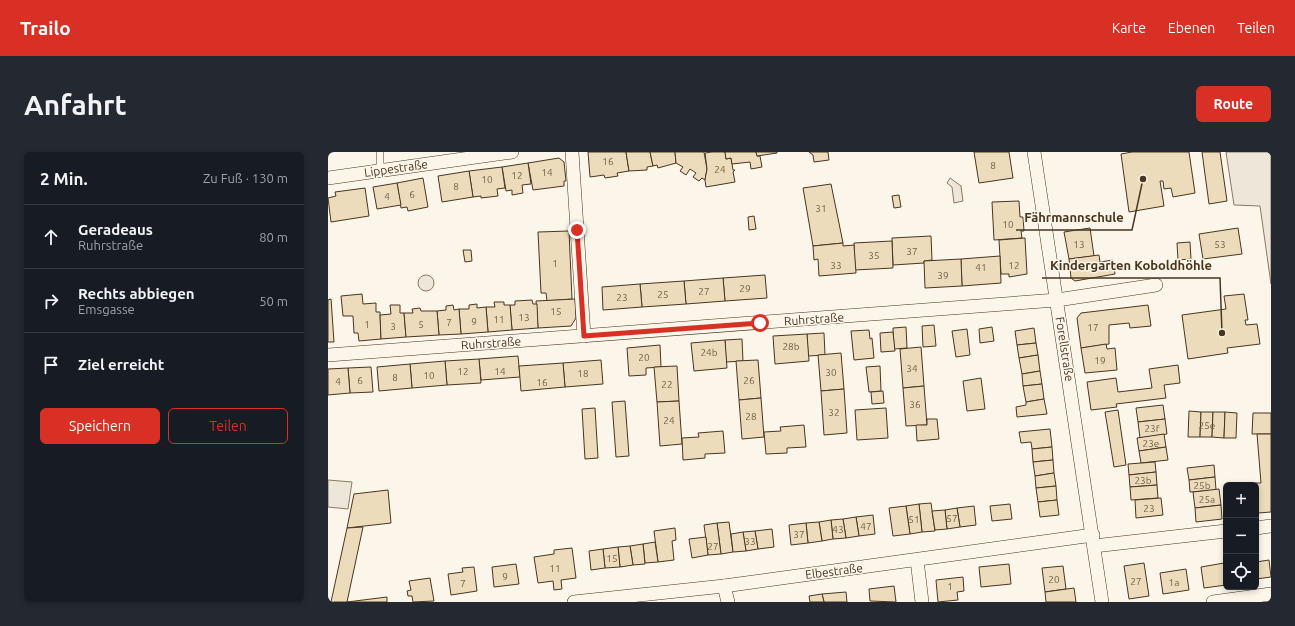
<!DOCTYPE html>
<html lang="de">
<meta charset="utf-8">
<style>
:root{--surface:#171b24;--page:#242831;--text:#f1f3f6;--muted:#9ea1a6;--line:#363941;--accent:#d93025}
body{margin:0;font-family:Ubuntu,sans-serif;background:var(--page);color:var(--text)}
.controls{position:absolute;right:12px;bottom:12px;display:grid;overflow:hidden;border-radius:6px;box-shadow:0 2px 6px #0003}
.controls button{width:36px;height:36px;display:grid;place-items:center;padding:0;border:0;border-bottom:1px solid var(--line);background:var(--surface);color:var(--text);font:20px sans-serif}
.stop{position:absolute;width:12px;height:12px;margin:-9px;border:3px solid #d93025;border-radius:50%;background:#fff}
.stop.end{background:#d93025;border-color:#fff;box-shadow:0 1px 4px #0008}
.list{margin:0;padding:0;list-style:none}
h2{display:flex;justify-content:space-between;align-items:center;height:52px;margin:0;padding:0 16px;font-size:17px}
h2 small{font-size:13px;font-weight:400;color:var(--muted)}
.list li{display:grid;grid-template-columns:26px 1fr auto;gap:12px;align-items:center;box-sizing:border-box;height:64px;padding:0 16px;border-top:1px solid var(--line)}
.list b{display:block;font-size:15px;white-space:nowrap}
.list p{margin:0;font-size:13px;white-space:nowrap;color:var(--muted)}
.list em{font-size:13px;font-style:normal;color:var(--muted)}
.actions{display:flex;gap:8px;padding:12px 16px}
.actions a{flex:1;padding:9px 0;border:1px solid var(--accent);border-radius:6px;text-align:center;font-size:14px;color:var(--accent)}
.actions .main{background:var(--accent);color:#fff}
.icon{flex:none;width:22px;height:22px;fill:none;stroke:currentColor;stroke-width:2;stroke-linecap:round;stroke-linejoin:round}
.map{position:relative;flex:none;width:943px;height:450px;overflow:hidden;border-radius:6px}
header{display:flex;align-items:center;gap:24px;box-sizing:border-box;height:56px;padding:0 20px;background:var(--accent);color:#fff}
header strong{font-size:19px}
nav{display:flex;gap:22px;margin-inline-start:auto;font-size:14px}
.intro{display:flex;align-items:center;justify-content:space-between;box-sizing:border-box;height:96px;padding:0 24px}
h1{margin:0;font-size:28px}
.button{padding:10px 18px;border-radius:6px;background:var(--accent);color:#fff;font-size:14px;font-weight:700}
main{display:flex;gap:24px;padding:0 24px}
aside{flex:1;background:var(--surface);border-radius:6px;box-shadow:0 2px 6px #0003}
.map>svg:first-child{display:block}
</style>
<header>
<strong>Trailo</strong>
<nav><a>Karte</a><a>Ebenen</a><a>Teilen</a></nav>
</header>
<div class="intro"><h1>Anfahrt</h1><a class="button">Route</a></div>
<main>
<aside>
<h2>2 Min.<small>Zu Fuß · 130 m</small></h2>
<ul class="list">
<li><svg class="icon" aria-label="ahead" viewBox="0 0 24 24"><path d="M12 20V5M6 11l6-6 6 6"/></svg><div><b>Geradeaus</b><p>Ruhrstraße</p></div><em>80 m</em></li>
<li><svg class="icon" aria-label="right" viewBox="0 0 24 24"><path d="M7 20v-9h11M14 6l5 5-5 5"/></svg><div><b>Rechts abbiegen</b><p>Emsgasse</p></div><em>50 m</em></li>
<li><svg class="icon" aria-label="arrive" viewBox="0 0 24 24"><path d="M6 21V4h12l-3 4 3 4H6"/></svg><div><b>Ziel erreicht</b></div></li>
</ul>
<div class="actions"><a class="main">Speichern</a><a>Teilen</a></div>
</aside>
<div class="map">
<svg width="943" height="450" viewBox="0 0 943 450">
<rect width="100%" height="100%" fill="#fbf6e9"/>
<g fill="#ede6d9" stroke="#887966">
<polygon points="898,0 943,0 943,132 932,54 906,53"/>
<polygon points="622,26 633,34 635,49 626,51 624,35 619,31"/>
<circle cx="98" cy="131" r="8"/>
</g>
<polygon fill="#ede7d9" stroke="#887966" points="0,328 24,330 20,357 0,355"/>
<g fill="#ecdcbc" stroke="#4a3520">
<polygon points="260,0 298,0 301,19 289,21 290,24 277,26 276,23 262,25"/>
<polygon points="298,0 322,0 325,14 319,15 319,18 301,19"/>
<polygon points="322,0 347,0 348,11 330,16 329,13 325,14"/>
<polygon points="347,0 376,0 379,17 377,28 374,26 371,29 365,25 368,21 362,17 358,23 352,19 355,15 348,11"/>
<polygon points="384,0 397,0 398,7 403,6 405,18 407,18 405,20 407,30 378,35 377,28 379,17 377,1"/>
<polygon points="397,0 428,0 429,4 432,4 434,15 423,17 422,10 404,12 403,6 398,7"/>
<polygon points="428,0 449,0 449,1 429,4"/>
<polygon points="481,0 500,0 501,8 486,10 485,3"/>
<polygon points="646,0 681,0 685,26 651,31"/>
<polygon points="804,0 861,0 867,41 845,45 843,36 836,37 835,29 832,29 836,54 801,60 793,2"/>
<polygon points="874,0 892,0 899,49 881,52"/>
<polygon points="231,6 236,10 238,29 236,29 236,34 205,38 200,11"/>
<polygon points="200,11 203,32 194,33 195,41 184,43 184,38 178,39 174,15"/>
<polygon points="174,15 177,36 169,37 170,44 153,46 153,44 145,45 141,19"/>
<polygon points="141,19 145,45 114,50 110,24"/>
<polygon points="95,26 100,55 80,59 79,55 73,56 69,31"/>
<polygon points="69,31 73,53 49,57 45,35"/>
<polygon points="503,32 515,91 485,94 475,36"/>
<polygon points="37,36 41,64 3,70 0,46 8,44 7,40"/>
<polygon points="571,43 573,55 566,56 564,44"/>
<polygon points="691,49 692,65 695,65 696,79 693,79 694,86 666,88 664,50"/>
<polygon points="426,64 428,77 421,78 420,65"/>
<polygon points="762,76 766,104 741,107 736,80"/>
<polygon points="910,76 914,102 875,107 871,82"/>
<polygon points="241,79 244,147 219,149 218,141 213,141 210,80"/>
<polygon points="603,84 604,108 596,109 596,111 565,113 564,86"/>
<polygon points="697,86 699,122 681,125 681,122 673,122 671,88"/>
<polygon points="564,89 565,116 527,118 526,91"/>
<polygon points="862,90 863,107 850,108 849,91"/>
<polygon points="515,91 515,94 526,93 528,121 491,124 490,107 486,108 485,94"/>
<polygon points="135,98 143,98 144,109 137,110"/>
<polygon points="771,103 772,110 785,108 787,122 747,129 743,126 741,107"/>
<polygon points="672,104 673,131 634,134 633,107"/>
<polygon points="633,107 634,134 597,136 596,109"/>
<polygon points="437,123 439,146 397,149 395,126"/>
<polygon points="395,126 397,149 358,152 356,129"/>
<polygon points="356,129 358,152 314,155 312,132"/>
<polygon points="312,132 314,155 275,158 274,135"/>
<polygon points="34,142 35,152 48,151 48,160 52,160 53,187 31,189 30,181 26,181 25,164 15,164 13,144"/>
<polygon points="916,142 920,168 917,168 918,173 929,172 932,192 899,196 900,201 860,207 854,163 898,157 896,144"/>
<polygon points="3,147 6,190 0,190 0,148"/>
<polygon points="247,147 248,166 243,174 210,176 208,149"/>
<polygon points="204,148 205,152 209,152 210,176 184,178 182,153 187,153 187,149"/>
<polygon points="166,150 176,150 176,153 182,153 184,178 160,180 158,155 167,155"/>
<polygon points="149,152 149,156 158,155 160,180 133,182 131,157 141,157 141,153"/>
<polygon points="62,153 72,153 72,161 76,161 78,185 53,187 52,163 63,162"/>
<polygon points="125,153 126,158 131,157 133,182 111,183 109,159 118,158 118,154"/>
<polygon points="820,153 823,174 802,176 801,171 781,173 781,192 753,196 749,166 753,161"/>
<polygon points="92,156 93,159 109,159 111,183 78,185 76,161 85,161 84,157"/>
<polygon points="606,173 608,194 595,195 594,174"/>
<polygon points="578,175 579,196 566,197 565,176"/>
<polygon points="664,175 666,189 652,191 651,177"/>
<polygon points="706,176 708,191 689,193 687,179"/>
<polygon points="639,177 642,203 628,205 624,179"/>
<polygon points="541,178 542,187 544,186 546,206 526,208 523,179"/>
<polygon points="565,180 567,199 553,200 552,181"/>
<polygon points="496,181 497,203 480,204 479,182"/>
<polygon points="479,182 481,209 447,212 445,184"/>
<polygon points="414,187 415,209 398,210 397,188"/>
<polygon points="397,188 399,216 366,219 363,191"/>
<polygon points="708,191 710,203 691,206 689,193"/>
<polygon points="778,192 779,197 787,196 789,218 757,221 753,196"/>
<polygon points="332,193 333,215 318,216 318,223 301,224 299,196"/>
<polygon points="593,195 596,234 575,236 572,197"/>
<polygon points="513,201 516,237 493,239 490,203"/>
<polygon points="710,203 712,219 694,222 691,206"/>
<polygon points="190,204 192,225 153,228 151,207"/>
<polygon points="151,207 153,231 119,233 117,209"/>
<polygon points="273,208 275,232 237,235 235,211"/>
<polygon points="430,208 433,246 411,248 408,209"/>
<polygon points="117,209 119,233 84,236 82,212"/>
<polygon points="235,211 237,235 193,239 191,214"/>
<polygon points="82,212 84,236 51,239 49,215"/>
<polygon points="850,213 852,231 836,233 838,246 788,252 789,255 763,258 759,230 788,226 790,240 824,236 821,217"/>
<polygon points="349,214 351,249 329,250 326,215"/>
<polygon points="552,214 553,239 541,240 538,215"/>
<polygon points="43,215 45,240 22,241 20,216"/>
<polygon points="20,216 22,241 0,243 0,217"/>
<polygon points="712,219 714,232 695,234 694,222"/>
<polygon points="653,226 657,257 639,259 635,229"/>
<polygon points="714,232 716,247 698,250 695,234"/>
<polygon points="596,234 599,273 578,274 575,236"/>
<polygon points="516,237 519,281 496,283 493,239"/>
<polygon points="555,239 556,251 544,252 543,240"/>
<polygon points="433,246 436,285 414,287 411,248"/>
<polygon points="716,247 719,262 689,265 688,255 698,253 698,250"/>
<polygon points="297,249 301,304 288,305 284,250"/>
<polygon points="351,249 354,292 332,294 329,250"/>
<polygon points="835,253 837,267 810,270 808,256"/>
<polygon points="267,256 270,306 257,307 254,257"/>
<polygon points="558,256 560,286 529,288 527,258"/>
<polygon points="790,258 798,313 786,315 777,260"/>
<polygon points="861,259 873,260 872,285 860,285"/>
<polygon points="873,260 885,260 884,285 872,285"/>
<polygon points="885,260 897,260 896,286 884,285"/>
<polygon points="897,260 909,261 908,286 896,286"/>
<polygon points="925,261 943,261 943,282 924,282"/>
<polygon points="599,267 609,267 611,287 589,289 588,273 599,273"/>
<polygon points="837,267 839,282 812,286 810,270"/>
<polygon points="476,273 478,295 459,296 459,301 438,302 436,280 453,279 452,275"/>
<polygon points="722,277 724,295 704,297 703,290 693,291 691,280"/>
<polygon points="395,279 397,301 377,302 377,306 355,308 354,286 371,285 370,281"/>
<polygon points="836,282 838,295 811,299 809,286"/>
<polygon points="929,282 943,282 943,360 930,361 927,331 933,331"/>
<polygon points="724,295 725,308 705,310 704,297"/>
<polygon points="838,295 840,308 813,311 811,299"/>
<polygon points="725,308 726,321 707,324 705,310"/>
<polygon points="827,310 828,320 801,323 800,312"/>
<polygon points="886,313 887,325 861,328 859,316"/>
<polygon points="828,320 829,333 802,335 801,323"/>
<polygon points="726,321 728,334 708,336 707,324"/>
<polygon points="887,325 888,338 862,340 861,328"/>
<polygon points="829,333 830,346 803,348 802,335"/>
<polygon points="728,334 729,348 710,350 708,336"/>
<polygon points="891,337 893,353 867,356 865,340"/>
<polygon points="60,338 63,371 19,376 26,342"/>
<polygon points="833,346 835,363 808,366 807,348"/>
<polygon points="729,348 731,363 712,365 710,350"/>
<polygon points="603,351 607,379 594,380 591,352"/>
<polygon points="591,352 594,380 582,382 578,354"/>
<polygon points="682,352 684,367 664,369 662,354"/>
<polygon points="893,353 894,367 868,370 867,356"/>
<polygon points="578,354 582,382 565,384 561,356"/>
<polygon points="646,354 648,373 632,375 629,356"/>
<polygon points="629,356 632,375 619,377 617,358"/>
<polygon points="617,358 619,377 607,378 604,359"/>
<polygon points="545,363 547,382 531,384 528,365"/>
<polygon points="528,365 531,384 518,386 515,367"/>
<polygon points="515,367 518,386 505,387 503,368"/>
<polygon points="503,368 505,387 494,389 491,370"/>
<polygon points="401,370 405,400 393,402 389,371"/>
<polygon points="491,370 494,389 480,391 478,371"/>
<polygon points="389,371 393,402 380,403 376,373"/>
<polygon points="478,371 480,391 463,393 461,373"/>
<polygon points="35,375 19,450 3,450 19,376"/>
<polygon points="347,376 348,388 344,389 346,408 330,410 326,379"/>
<polygon points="444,377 446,395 430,397 427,379"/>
<polygon points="427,379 430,397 418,399 415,380"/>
<polygon points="415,380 418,399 405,400 403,382"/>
<polygon points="378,385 380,403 364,406 361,387"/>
<polygon points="327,390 330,410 317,411 315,392"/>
<polygon points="315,392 317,412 305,413 302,394"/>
<polygon points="302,394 305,413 292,415 290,395"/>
<polygon points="290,395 292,415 277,416 275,397"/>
<polygon points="244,396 248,426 233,428 234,437 226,438 225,429 210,431 206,405 226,402 226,398"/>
<polygon points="275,397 277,416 263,418 261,399"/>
<polygon points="941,408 943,425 928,427 928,410"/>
<polygon points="816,411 821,444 801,447 796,414"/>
<polygon points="896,411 898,433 876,436 873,415"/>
<polygon points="188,412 191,432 166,435 164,415"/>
<polygon points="681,412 683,432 653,435 651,415"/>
<polygon points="735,414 738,437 717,440 714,416"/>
<polygon points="146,415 149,439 123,443 120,422 135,420 134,416"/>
<polygon points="858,417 861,438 835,442 832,421"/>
<polygon points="635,425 636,439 629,440 630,448 610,450 608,428"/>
<polygon points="102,426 106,449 85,450 84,444 80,444 79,439 83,438 81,429"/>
<polygon points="566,434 568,450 542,449 541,437"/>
<polygon points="746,436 748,450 718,450 717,440"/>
<polygon points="518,440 519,450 496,450 494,442"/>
<polygon points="494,442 496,450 482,450 481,444"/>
<polygon points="59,445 59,450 19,450"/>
</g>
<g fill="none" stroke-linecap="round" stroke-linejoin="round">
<defs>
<polyline id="service" points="52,19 52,0"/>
<g id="minor">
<polyline points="244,0 256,184"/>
<polyline points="706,0 774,450"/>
<polyline points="0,26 184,0"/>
<polyline points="0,203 729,148 828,133"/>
<polyline points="928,376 943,374"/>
<polyline points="766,394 898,379"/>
<polyline points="589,408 594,450"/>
<polyline points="396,434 400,450"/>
<polyline points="246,450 396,434 765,383"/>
<polyline points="885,450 943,442"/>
</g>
</defs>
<use href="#service" stroke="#4a3520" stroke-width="8"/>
<use href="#minor" stroke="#4a3520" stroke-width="14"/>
<use href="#service" stroke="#fbf6e9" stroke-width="7"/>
<use href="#minor" stroke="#fbf6e9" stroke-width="13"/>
</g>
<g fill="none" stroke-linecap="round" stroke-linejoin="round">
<polyline stroke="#d93025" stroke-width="5" points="249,78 256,184 432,171"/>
</g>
<g text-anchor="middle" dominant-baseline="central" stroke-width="3" stroke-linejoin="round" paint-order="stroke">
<g font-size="10" fill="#725f47">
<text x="280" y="9">16</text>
<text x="665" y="13">8</text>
<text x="392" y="17">24</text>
<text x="219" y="20">14</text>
<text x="189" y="23">12</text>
<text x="159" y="27">10</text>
<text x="128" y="34">8</text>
<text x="84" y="42">6</text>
<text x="59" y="44">4</text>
<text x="493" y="56">31</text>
<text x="680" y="72">10</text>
<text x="751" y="92">13</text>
<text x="892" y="92">53</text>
<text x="584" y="99">37</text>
<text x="546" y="103">35</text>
<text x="227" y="111">1</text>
<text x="508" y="113">33</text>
<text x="686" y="113">12</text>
<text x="653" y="115">41</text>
<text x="615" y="123">39</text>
<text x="417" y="136">29</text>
<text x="376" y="139">27</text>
<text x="335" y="142">25</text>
<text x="294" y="145">23</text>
<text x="228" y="159">15</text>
<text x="196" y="165">13</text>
<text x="171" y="167">11</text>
<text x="146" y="169">9</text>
<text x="121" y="170">7</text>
<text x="39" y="172">1</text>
<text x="93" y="172">5</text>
<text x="65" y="174">3</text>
<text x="765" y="175">17</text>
<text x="463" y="194">28b</text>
<text x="381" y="200">24b</text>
<text x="316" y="205">20</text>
<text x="772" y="208">19</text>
<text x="584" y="216">34</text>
<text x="135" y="219">12</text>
<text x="172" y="219">14</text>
<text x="503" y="220">30</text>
<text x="255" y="221">18</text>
<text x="101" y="223">10</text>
<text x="67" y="225">8</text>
<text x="32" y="228">6</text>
<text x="421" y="228">26</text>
<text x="10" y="229">4</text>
<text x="214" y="230">16</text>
<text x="339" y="232">22</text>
<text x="587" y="252">36</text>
<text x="506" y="260">32</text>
<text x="423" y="264">28</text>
<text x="341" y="268">24</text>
<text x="879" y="273">25e</text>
<text x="824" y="276">23f</text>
<text x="823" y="291">23e</text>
<text x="815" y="328">23b</text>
<text x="874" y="333">25b</text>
<text x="879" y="347">25a</text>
<text x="821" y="356">23</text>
<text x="624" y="366">57</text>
<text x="586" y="367">51</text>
<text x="538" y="374">47</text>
<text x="510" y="377">43</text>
<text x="471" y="382">37</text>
<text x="422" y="389">33</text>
<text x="385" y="394">27</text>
<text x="284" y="406">15</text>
<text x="227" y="416">11</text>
<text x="177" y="424">9</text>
<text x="726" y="427">20</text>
<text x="808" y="429">27</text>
<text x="846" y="430">1a</text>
<text x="135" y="431">7</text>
<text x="622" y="434">1</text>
</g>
<g font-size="12" fill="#4a3520" stroke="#fbf6e9">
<text transform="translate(68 16) rotate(-8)">Lippestraße</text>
<text transform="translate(486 167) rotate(-4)">Ruhrstraße</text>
<text transform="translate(163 191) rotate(-4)">Ruhrstraße</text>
<text transform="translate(737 197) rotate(81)">Forellstraße</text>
<text transform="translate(506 419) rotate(-7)">Elbestraße</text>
</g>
</g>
<path fill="none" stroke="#4a3520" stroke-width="1.5" d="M815 27L804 78H688M894 181L892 126H714"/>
<g fill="#4a3520" stroke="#fbf6e9" stroke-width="1.5">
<circle cx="815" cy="27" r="4"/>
<circle cx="894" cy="181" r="4"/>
</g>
<g font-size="13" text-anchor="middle" font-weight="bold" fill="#4a3520" stroke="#fbf6e9" stroke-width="3" stroke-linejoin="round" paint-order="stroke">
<text x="746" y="70">Fährmannschule</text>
<text x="803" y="118">Kindergarten Koboldhöhle</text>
</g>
</svg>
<div class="controls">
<button>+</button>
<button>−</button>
<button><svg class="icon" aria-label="locate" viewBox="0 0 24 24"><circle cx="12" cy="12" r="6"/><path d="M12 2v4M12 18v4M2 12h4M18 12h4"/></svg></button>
</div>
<div class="stop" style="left:432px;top:171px"></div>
<div class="stop end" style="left:249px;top:78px"></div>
</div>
</main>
